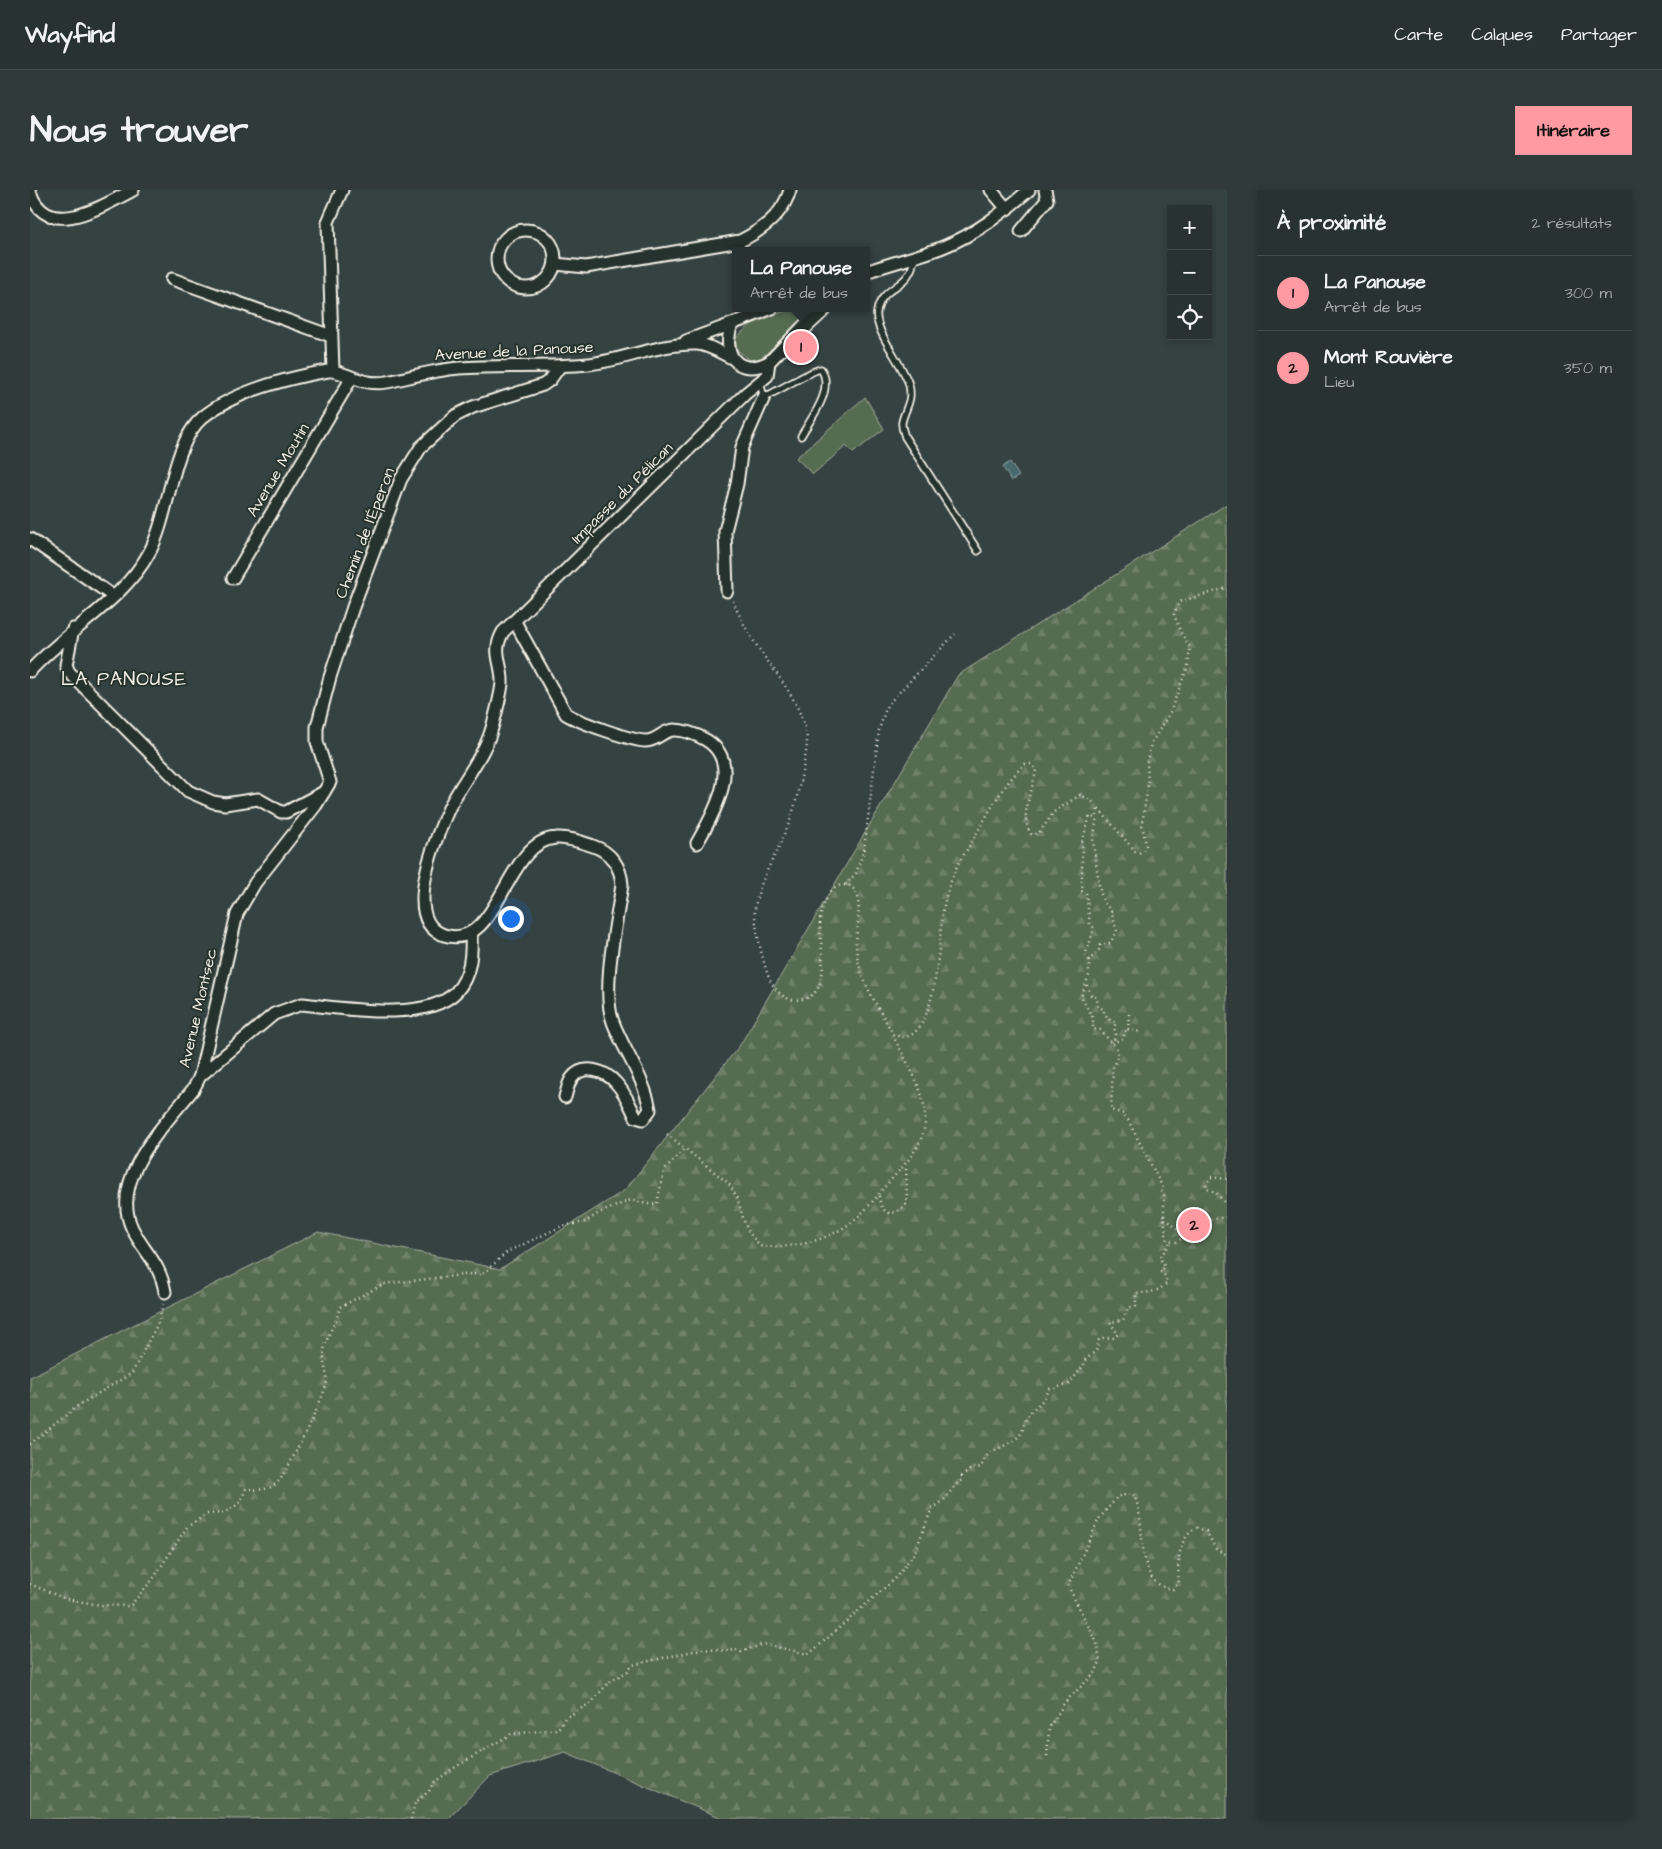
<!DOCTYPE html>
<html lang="fr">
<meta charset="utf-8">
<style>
:root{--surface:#283232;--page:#303a3a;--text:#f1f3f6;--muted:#a5aaac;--line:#444d4d;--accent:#ff9aa2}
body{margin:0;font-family:"Architects Daughter",sans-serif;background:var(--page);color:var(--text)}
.controls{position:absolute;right:15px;top:15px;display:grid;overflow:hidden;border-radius:0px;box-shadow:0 2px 8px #0003}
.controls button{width:45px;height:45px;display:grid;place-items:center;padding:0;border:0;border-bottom:1px solid var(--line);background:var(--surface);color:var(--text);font:25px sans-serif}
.you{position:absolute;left:480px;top:728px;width:18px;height:18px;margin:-12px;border:4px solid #fff;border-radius:50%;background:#1a73e8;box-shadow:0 0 0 8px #1a73e833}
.badge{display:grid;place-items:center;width:32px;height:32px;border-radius:50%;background:var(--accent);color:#111;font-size:16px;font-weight:700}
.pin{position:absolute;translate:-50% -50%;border:2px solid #fff;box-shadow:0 1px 5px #0006}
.popup{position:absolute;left:702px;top:57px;width:138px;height:65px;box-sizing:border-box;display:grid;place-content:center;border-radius:0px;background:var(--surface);filter:drop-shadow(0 1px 4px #0005);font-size:16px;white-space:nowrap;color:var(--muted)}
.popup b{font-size:19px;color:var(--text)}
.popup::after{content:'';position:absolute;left:50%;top:100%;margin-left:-10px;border:10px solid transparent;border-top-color:var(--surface)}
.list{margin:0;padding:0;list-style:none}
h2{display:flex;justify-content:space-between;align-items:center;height:65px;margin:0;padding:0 20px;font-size:21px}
h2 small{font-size:16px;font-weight:400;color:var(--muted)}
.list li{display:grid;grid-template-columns:32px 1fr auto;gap:15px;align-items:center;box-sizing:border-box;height:75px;padding:0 20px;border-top:1px solid var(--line)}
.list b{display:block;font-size:19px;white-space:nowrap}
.list p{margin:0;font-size:16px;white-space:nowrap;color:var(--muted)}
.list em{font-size:16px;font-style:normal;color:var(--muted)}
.icon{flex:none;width:28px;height:28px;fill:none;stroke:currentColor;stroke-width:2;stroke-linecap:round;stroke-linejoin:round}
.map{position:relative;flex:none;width:1197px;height:1629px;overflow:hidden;border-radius:0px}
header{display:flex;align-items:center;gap:30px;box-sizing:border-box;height:70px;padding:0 25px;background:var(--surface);border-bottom:1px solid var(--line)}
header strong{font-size:24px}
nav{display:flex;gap:28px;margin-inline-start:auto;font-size:18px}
.intro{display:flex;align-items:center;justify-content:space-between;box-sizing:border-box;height:120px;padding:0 30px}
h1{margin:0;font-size:35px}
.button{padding:12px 22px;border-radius:0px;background:var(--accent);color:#111;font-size:18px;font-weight:700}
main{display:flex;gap:30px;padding:0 30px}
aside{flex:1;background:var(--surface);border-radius:0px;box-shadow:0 2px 8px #0003}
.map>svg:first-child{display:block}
</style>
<header>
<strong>Wayfind</strong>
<nav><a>Carte</a><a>Calques</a><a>Partager</a></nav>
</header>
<div class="intro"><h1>Nous trouver</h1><a class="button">Itinéraire</a></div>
<main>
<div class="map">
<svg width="1197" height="1629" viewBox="0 0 1197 1629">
<defs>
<pattern id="forest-firs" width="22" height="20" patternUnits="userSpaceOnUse" patternTransform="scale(1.25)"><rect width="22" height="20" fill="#566c51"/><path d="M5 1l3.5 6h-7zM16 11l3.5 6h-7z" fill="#6f816a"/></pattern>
</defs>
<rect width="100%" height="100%" fill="#354242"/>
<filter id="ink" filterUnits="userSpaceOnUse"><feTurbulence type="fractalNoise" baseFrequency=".02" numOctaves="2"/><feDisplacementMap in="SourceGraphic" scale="10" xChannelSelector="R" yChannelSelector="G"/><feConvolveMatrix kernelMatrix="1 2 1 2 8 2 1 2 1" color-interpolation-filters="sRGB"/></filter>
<g filter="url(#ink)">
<g fill="#566c51" stroke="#a5ae9c">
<polygon points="762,118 773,118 774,126 736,164 731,168 720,170 707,160 705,149 720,135"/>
<polygon points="835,207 854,239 823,263 816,256 783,284 766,268"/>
</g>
<polygon fill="url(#forest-firs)" stroke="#a5ae9c" points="1197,314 1197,1629 694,1629 535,1562 460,1586 418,1629 0,1629 0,1187 288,1042 470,1079 595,1000 710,855 928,485"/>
<polygon fill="#46696c" stroke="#8c9f9e" points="980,272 989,286 981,291 973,277"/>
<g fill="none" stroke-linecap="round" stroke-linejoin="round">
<defs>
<g id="service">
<path d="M 884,67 C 882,99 852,94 847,121 C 843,141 874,175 879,195 C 883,211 875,218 872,232 C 871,237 874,243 875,247 L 948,361"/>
<polyline points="754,162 801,118"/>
<path d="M 730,193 L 734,207 C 747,202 783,179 791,179 C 805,200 781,228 771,246"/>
</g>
<g id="minor">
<polyline points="961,0 977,19"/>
<path d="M 0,2 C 17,52 74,15 103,0"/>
<circle cx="496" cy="69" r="29"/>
<polyline points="991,41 1017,10 1015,0"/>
<path d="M 525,74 L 556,77 L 710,51 C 733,40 753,24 760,0"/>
<path d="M 836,82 C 861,73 888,67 913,57 C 946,44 972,23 999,0"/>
<polyline points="142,89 301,146"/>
<path d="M 742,118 L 702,134 C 691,163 707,188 739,172 L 791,118"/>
<polyline points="656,151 702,134"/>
<polyline points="303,180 298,32 312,0"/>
<polyline points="0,349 83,406"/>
<polyline points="203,388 321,189"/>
<polyline points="697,401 695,341 707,294 712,257 734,207"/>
<path d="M 485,432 L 536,524 C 549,532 602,551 616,551 C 627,551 633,540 644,540 C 655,540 667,545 676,550 C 714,573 683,625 667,653"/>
<polyline points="43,439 36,475 39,482 158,601 183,612 195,614 228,609 251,622 256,622 294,602"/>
<path d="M 0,481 C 37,440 93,411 119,363 C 140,326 141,253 173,227 C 205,201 258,188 298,181 C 312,179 331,197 357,192 C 381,187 404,180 429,178 C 472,175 516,178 559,174 C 595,170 630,153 666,154 C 678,154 691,163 702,168"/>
<path d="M 170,886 L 244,824 L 272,814 C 312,818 396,833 426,802 C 441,786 442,763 441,743"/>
<path d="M 535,907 C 537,901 538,893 542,888 C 553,873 576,881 586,893 C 595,902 600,916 606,927 L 613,929 L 620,920 C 615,889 594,861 583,832 C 571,800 587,730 592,695 C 591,677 581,662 563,656 C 551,652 538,647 526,648 C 474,651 470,762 414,745 C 370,731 407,645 419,618 C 432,591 454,567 462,538 C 466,523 470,509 472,494 C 473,473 461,463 473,442 L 715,204 L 737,186 L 739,172"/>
<path d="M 135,1102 C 130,1072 114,1063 102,1038 C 79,988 135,935 164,898 L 170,886 L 207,724 L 225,693 L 286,615 L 300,592 L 287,552 L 287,537 L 300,487 L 323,417 L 371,289 L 391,257 L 425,226 L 443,217 L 513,195 L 520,190 L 530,176"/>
</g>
</defs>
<use href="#service" stroke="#f4f1e8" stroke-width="9"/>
<use href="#minor" stroke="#f4f1e8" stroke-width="15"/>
<g stroke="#f4f1e8" stroke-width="2.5" stroke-dasharray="1 4" stroke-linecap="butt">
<path d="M 703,411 C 708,422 713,434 720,445 C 738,475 769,507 776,542 C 779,555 774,571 772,583 C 768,604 763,626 754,645 C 745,667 727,695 725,719 C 724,734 734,779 741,792 C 746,801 754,809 764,810 C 806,810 789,757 790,733 C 790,724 794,711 799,704 C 802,699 807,695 814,695 C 837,694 826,741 826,754 C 827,787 848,816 863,844 C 909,867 908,740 914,716 C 916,705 920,693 924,683 C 928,672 936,662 941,653 C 957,626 972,595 995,574 L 1001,574 L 1006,579 C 1004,601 987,625 1002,645 L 1009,643 L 1024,622 L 1050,605 L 1061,610 L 1105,661 L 1109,663 L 1114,660 L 1116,655 L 1112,634 L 1118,595 L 1117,571 L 1121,554 L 1140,522 L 1158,476 L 1160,457 L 1150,441 L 1144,424 L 1149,412 L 1197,398"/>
<path d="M 1068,620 L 1063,651 L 1070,701 L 1073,711 L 1081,721 L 1087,741 L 1080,753 L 1070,755 L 1070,759 L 1059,770 L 1059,785 L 1051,807 L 1063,828 L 1063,839 L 1070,840 L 1088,860 L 1086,872 L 1083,876 L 1081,920 L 1094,924 L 1094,927 L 1098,930 L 1133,998 L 1131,1000 L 1134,1005 L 1134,1029 C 1143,1032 1145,1041 1154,1044 L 1176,1030 L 1197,1027"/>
<polyline points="816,695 826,683 834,660 849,540 857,515 925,444"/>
<path d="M 1059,770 L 1055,765 C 1058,757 1063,746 1063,737 L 1060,734 L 1056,703 L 1052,701 L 1052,652 L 1060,626 L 1067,629"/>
<polyline points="1057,795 1061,805 1067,808 1068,817 1074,819 1074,823 1080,830 1086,832 1084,838 1086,844 1083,853"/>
<polyline points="1099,824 1098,839 1107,842 1112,840"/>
<polyline points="1082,853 1094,848 1094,843 1098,839"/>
<path d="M 637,944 L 698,993 C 716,1016 707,1035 731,1056 C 756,1059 786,1053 808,1041 C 827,1031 839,1016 852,1000 C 871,977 898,956 895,923 C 894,899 874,867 863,846"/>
<polyline points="1197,989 1181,987 1176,994 1176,997 1186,1003 1197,1015"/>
<path d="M 849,1006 C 851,1026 864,1028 877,1013 L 876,977"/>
<polyline points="1134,1029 1137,1050 1147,1052 1159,1043"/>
<polyline points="0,1254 49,1215 102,1183 129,1131 133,1114"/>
<path d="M 0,1394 L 36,1409 L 71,1415 L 100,1416 L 123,1389 L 157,1337 L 177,1324 L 193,1323 L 209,1314 L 216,1299 C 227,1300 239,1301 248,1292 C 257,1283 296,1204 297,1191 C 297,1181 292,1170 294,1160 C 297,1144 307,1132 310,1117 L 354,1094 L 441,1084 L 452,1085 L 477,1062 L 532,1036 L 555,1032 L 569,1023 L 601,1010 L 617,1014 L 627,1014 L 634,981 L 655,958"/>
<path d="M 1017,1566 L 1019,1538 L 1035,1512 L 1065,1483 L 1070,1472 L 1067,1453 L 1038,1396 L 1069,1329 L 1088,1306 L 1103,1304 C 1119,1330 1101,1396 1143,1399 L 1149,1392 C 1147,1374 1148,1346 1167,1338 L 1176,1341 L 1186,1359 L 1197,1365"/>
<path d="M 381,1629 L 385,1613 L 399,1601 L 403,1593 L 424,1578 L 481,1544 L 528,1539 L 535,1528 L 561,1513 L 579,1492 L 598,1481 L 602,1475 L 672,1459 L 701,1461 L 705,1459 L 711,1462 L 733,1454 L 778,1464 L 785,1459 L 867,1387 L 885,1362 L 902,1318 C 921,1309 917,1300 932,1290 L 932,1286 L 941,1279 L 951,1277 C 953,1273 956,1266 959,1264 C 968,1257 980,1255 987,1248 C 994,1242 993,1234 997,1227 C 1004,1216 1014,1213 1019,1199 L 1038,1195 L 1054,1175 L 1054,1171 L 1066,1161 L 1069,1150 L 1073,1148 L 1084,1148 L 1088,1144 L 1080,1132 L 1093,1130 L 1098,1118 L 1106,1116 L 1106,1103 C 1119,1103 1128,1102 1137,1093 L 1134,1085 L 1130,1081 L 1135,1077 L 1130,1068 L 1141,1051"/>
</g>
<use href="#service" stroke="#26332d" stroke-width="5.5"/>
<use href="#minor" stroke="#26332d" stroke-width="11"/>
</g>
</g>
<g text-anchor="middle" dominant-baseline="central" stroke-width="4" stroke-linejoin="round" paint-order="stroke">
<g font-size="16" fill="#f4f1e8" stroke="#26332d">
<text transform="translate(484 161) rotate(-3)">Avenue de la Panouse</text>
<text transform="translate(248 280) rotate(-59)">Avenue Moutin</text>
<text transform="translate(592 303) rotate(-45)">Impasse du Pélican</text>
<text transform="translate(335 343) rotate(-69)">Chemin de l'Éperon</text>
<text transform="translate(168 818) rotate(-77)">Avenue Montsec</text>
</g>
<g font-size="19" letter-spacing="1" fill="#f4f1e8" stroke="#26332d">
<text x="94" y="489">LA PANOUSE</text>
</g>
</g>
</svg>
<div class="controls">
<button>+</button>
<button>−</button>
<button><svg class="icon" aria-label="locate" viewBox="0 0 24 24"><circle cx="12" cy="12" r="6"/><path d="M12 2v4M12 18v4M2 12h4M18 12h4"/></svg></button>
</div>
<div class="you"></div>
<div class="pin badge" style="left:771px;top:157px">1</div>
<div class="popup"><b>La Panouse</b>Arrêt de bus</div>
<div class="pin badge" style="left:1164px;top:1035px">2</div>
</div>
<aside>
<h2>À proximité<small>2 résultats</small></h2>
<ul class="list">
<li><span class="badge">1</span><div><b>La Panouse</b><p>Arrêt de bus</p></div><em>300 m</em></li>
<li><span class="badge">2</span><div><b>Mont Rouvière</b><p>Lieu</p></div><em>350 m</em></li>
</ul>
</aside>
</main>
